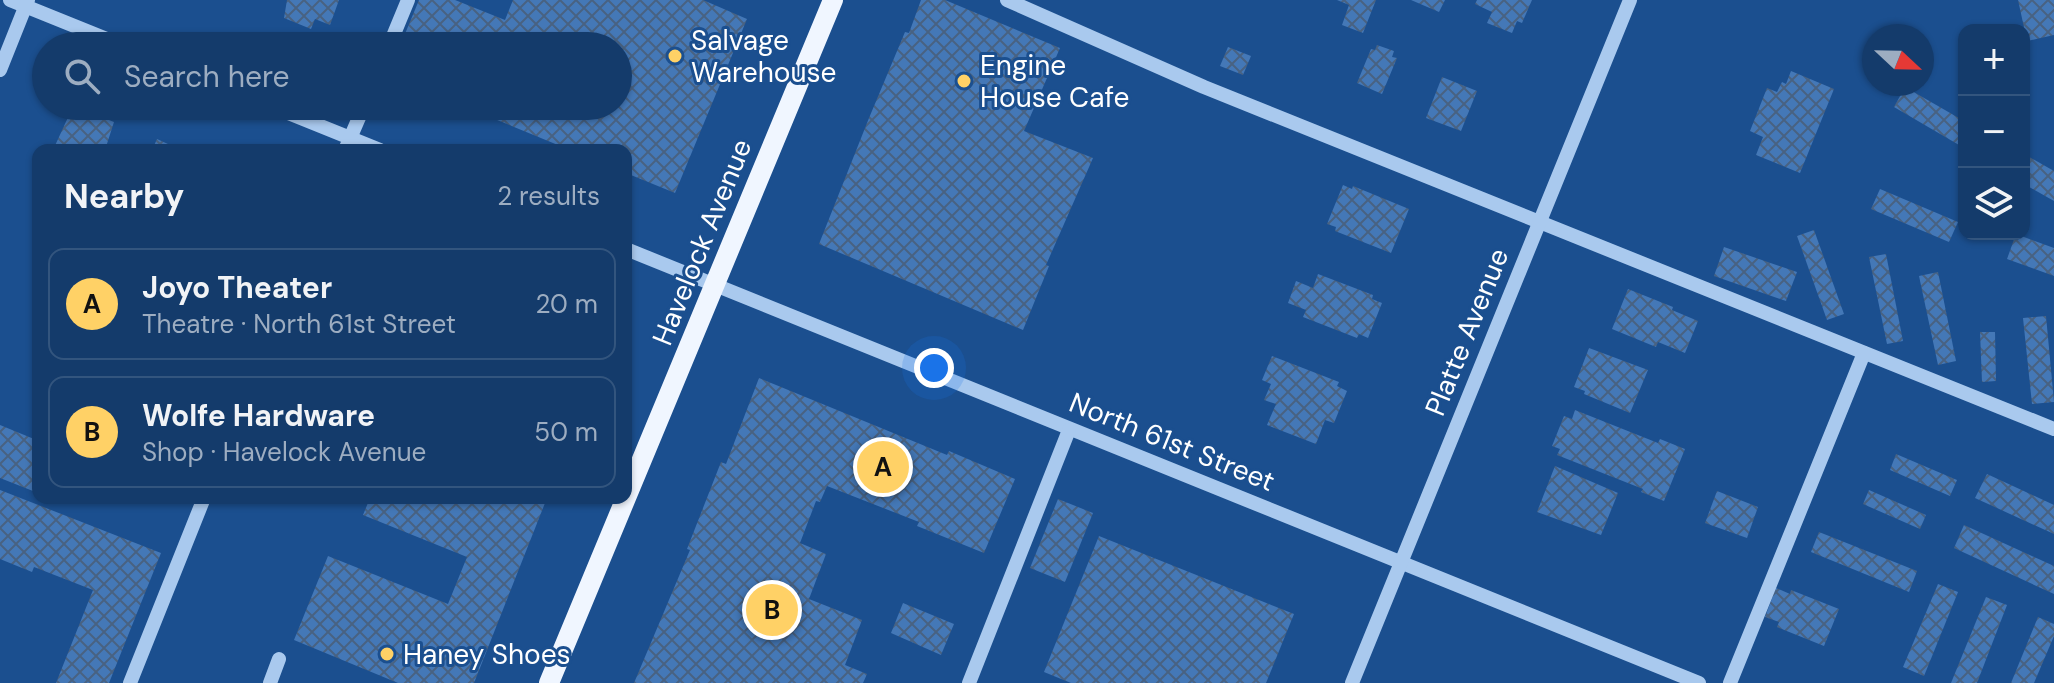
<!DOCTYPE html>
<meta charset="utf-8">
<style>
:root{--surface:#143b6b;--page:#214673;--text:#f1f3f6;--muted:#9dadc1;--line:#33557e;--accent:#ffd166}
body{margin:0;font-family:"DM Sans",sans-serif;background:var(--page);color:var(--text)}
.controls{position:absolute;right:24px;top:24px;display:grid;overflow:hidden;border-radius:16px;box-shadow:0 2px 6px #0004}
.controls button{width:72px;height:72px;display:grid;place-items:center;padding:0;border:0;border-bottom:2px solid var(--line);background:var(--surface);color:var(--text);font:40px sans-serif}
.compass{position:absolute;left:1862px;top:24px;width:72px;height:72px;border-radius:50%;background:var(--surface);box-shadow:0 2px 6px #0004;rotate:112deg}
.you{position:absolute;left:934px;top:368px;width:28px;height:28px;margin:-20px;border:6px solid #fff;border-radius:50%;background:#1a73e8;box-shadow:0 0 0 12px #1a73e833}
.badge{display:grid;place-items:center;width:52px;height:52px;border-radius:50%;background:var(--accent);color:#111;font-size:26px;font-weight:700}
.pin{position:absolute;translate:-50% -50%;border:4px solid #fff;box-shadow:0 2px 8px #0006}
.list{margin:0;padding:0;list-style:none}
h2{display:flex;justify-content:space-between;align-items:center;height:104px;margin:0;padding:0 32px;font-size:34px}
h2 small{font-size:26px;font-weight:400;color:var(--muted)}
.list li{display:grid;grid-template-columns:52px 1fr auto;gap:24px;align-items:center;box-sizing:border-box;height:112px;margin:0 16px 16px;padding:0 16px;border:2px solid var(--line);border-radius:16px}
.list b{display:block;font-size:30px;white-space:nowrap}
.list p{margin:0;font-size:26px;white-space:nowrap;color:var(--muted)}
.list em{font-size:26px;font-style:normal;color:var(--muted)}
.icon{flex:none;width:44px;height:44px;fill:none;stroke:currentColor;stroke-width:2;stroke-linecap:round;stroke-linejoin:round}
.map{position:relative;flex:none;width:2054px;height:683px;overflow:hidden}
.search{position:absolute;background:var(--surface);box-shadow:0 2px 6px #0004;left:32px;top:32px;width:600px;height:88px;display:flex;align-items:center;gap:20px;box-sizing:border-box;padding:0 28px;border-radius:44px;color:var(--muted);font-size:30px}
.panel{position:absolute;background:var(--surface);box-shadow:0 2px 6px #0004;left:32px;top:144px;width:600px;height:360px;border-radius:16px}
.map>svg:first-child{display:block}
</style>
<div class="map">
<svg width="2054" height="683" viewBox="0 0 2054 683">
<defs>
<pattern id="building-cross-hatch" width="8" height="8" patternUnits="userSpaceOnUse" patternTransform="scale(2)"><rect width="8" height="8" fill="#4478b7"/><path d="M0 0l8 8M0 8l8-8" fill="none" stroke="#486282"/></pattern>
</defs>
<rect width="100%" height="100%" fill="#1b4f8f"/>
<g fill="url(#building-cross-hatch)">
<polygon points="287,0 339,0 330,25 315,19 311,29 284,18"/>
<polygon points="419,0 455,0 505,20 513,0 703,0 747,19 675,193 626,173 626,150 570,150 463,106 618,106 618,46 400,46"/>
<polygon points="921,0 945,0 1060,48 1024,131 1093,158 1046,265 1049,266 1023,330 819,244 869,118 905,32 909,33"/>
<polygon points="1337,0 1376,0 1363,33 1342,25 1349,5"/>
<polygon points="1411,0 1445,0 1439,12"/>
<polygon points="1477,0 1532,0 1522,23 1517,21 1512,33 1487,23 1492,12 1475,4"/>
<polygon points="2018,0 2054,0 2054,35 2027,41"/>
<polygon points="1377,45 1394,51 1392,57 1397,58 1382,94 1357,83 1371,49 1375,50"/>
<polygon points="1228,47 1251,56 1243,75 1220,66"/>
<polygon points="1791,71 1834,89 1800,173 1756,155 1763,137 1750,131 1767,88 1777,92 1782,82 1786,84"/>
<polygon points="1442,77 1477,91 1461,131 1426,118"/>
<polygon points="1905,87 1964,121 1964,135 1959,145 1894,107"/>
<polygon points="78,108 114,122 105,150 53,150 70,113 75,115"/>
<polygon points="157,139 181,150 148,150 150,147 153,148"/>
<polygon points="2024,154 2054,171 2054,201 2024,184"/>
<polygon points="1343,185 1352,189 1353,186 1409,209 1391,253 1335,231 1336,227 1327,224"/>
<polygon points="1880,189 1958,222 1949,242 1871,209"/>
<polygon points="1814,230 1844,314 1827,320 1797,236"/>
<polygon points="2016,234 2054,248 2054,276 2007,259"/>
<polygon points="1724,247 1797,272 1786,301 1714,276"/>
<polygon points="1886,254 1903,341 1887,344 1869,257"/>
<polygon points="1938,272 1956,361 1938,365 1919,276"/>
<polygon points="1318,274 1373,295 1372,299 1382,303 1368,338 1359,334 1357,338 1303,317 1306,310 1288,303 1296,281 1313,288"/>
<polygon points="1628,289 1673,307 1672,310 1698,321 1685,353 1658,342 1656,347 1612,329"/>
<polygon points="2046,316 2054,402 2032,404 2023,318"/>
<polygon points="1980,332 1995,332 1996,381 1982,382"/>
<polygon points="1589,348 1648,370 1630,413 1584,394 1585,391 1574,387"/>
<polygon points="1272,356 1339,382 1337,386 1347,391 1334,423 1325,420 1316,444 1267,425 1276,404 1264,400 1271,384 1262,380"/>
<polygon points="759,378 947,455 949,451 1015,479 984,553 917,526 919,522 827,486 820,502 816,501 800,543 826,554 809,599 862,620 845,665 867,674 863,683 634,683 690,550 687,549 721,462 726,464"/>
<polygon points="1575,410 1658,443 1660,439 1685,449 1664,501 1641,492 1643,489 1557,455 1560,449 1552,446 1564,416 1572,419"/>
<polygon points="0,425 34,439 35,435 38,436 38,493 0,478"/>
<polygon points="1896,454 1957,480 1950,496 1890,470"/>
<polygon points="1555,466 1618,493 1601,535 1537,512"/>
<polygon points="1987,474 2054,505 2054,534 1975,498"/>
<polygon points="0,490 161,553 109,683 56,683 93,590 34,567 32,572 0,559"/>
<polygon points="1869,490 1926,515 1920,529 1863,504"/>
<polygon points="1717,491 1758,507 1747,538 1705,523"/>
<polygon points="370,498 547,498 474,683 398,683 294,640 328,556 448,604 467,557 363,515"/>
<polygon points="1058,499 1093,513 1065,582 1030,568"/>
<polygon points="1964,525 2054,566 2054,594 1954,548"/>
<polygon points="1819,532 1917,571 1909,592 1811,552"/>
<polygon points="1099,536 1294,614 1266,683 1071,683 1044,672"/>
<polygon points="1938,584 1958,592 1924,676 1903,667"/>
<polygon points="1776,588 1790,594 1791,590 1839,609 1824,646 1777,627 1779,622 1765,617"/>
<polygon points="1986,597 2007,605 1977,683 1951,683"/>
<polygon points="903,603 954,624 941,655 891,633"/>
<polygon points="2038,617 2054,624 2054,636 2034,683 2011,683"/>
</g>
<g fill="none" stroke-linecap="round" stroke-linejoin="round">
<g stroke="#a9c9ee" stroke-width="14">
<polyline points="10,0 124,46"/>
<polyline points="1007,0 1204,87 2054,429"/>
<polyline points="389,46 408,0"/>
<polyline points="0,70 28,0"/>
<polyline points="271,106 380,150"/>
<polyline points="345,150 364,106"/>
<polyline points="626,249 1699,683"/>
<polyline points="130,683 204,498"/>
<polyline points="270,683 279,659"/>
<polyline points="969,683 1069,430"/>
<polyline points="1352,683 1630,0"/>
<polyline points="1730,683 1864,353"/>
</g>
<polyline stroke="#f0f6ff" stroke-width="20" points="549,683 833,0"/>
</g>
<g fill="#ffd166" stroke="#1b4f8f" stroke-width="3">
<circle cx="675" cy="56" r="8"/>
<circle cx="964" cy="81" r="8"/>
<circle cx="387" cy="654" r="8"/>
</g>
<g text-anchor="middle" dominant-baseline="central" stroke-width="6" stroke-linejoin="round" paint-order="stroke">
<g font-size="28" fill="#fff" stroke="#1b4f8f" text-anchor="start">
<text x="691" y="40">Salvage<tspan x="691" dy="32">Warehouse</tspan></text>
<text x="980" y="65">Engine<tspan x="980" dy="32">House Cafe</tspan></text>
<text x="403" y="654">Haney Shoes</text>
</g>
<g font-size="28" fill="#fff" stroke="#1b4f8f">
<text transform="translate(702 242) rotate(-68)">Havelock Avenue</text>
<text transform="translate(1467 332) rotate(-68)">Platte Avenue</text>
<text transform="translate(1172 442) rotate(22)">North 61st Street</text>
</g>
</g>
</svg>
<div class="controls">
<button>+</button>
<button>−</button>
<button><svg class="icon" aria-label="layers" viewBox="0 0 24 24"><path d="M12 4l9 5-9 5-9-5zM3 14l9 5 9-5"/></svg></button>
</div>
<svg class="compass" viewBox="-18 -18 36 36"><path d="M0-13l5 13h-10z" fill="#e53935"/><path d="M0 13l5-13h-10z" fill="#9dadc1"/></svg>
<div class="you"></div>
<div class="pin badge" style="left:883px;top:467px">A</div>
<div class="pin badge" style="left:772px;top:610px">B</div>
<div class="search"><svg class="icon" aria-label="search" viewBox="0 0 24 24"><circle cx="10" cy="10" r="6"/><path d="M15 15l6 6"/></svg>Search here</div>
<section class="panel">
<h2>Nearby<small>2 results</small></h2>
<ul class="list">
<li><span class="badge">A</span><div><b>Joyo Theater</b><p>Theatre · North 61st Street</p></div><em>20 m</em></li>
<li><span class="badge">B</span><div><b>Wolfe Hardware</b><p>Shop · Havelock Avenue</p></div><em>50 m</em></li>
</ul>
</section>
</div>
